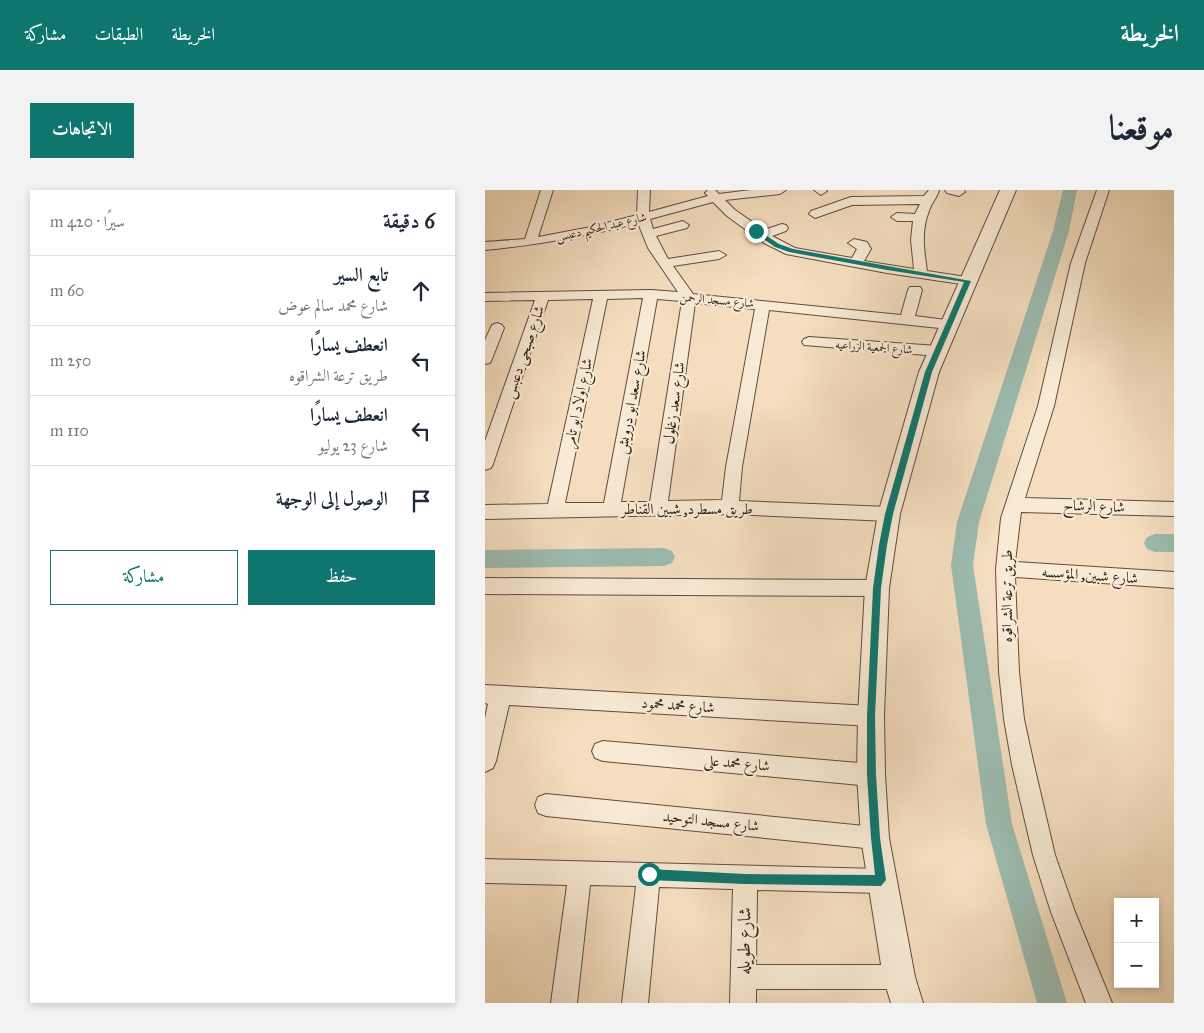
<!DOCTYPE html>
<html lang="ar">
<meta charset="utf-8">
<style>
:root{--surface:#fff;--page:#f2f2f3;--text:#1f2937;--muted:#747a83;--line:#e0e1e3;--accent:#0f766e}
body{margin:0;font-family:"IM FELL Great Primer",Amiri,serif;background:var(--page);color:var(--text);direction:rtl}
.controls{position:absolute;right:15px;bottom:15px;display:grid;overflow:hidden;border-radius:0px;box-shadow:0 2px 8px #0003}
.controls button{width:45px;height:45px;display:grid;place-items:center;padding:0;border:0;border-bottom:1px solid var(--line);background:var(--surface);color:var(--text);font:25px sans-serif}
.stop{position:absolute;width:15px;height:15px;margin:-11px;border:4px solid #0f766e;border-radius:50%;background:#fff}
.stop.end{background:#0f766e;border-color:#fff;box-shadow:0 1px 5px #0008}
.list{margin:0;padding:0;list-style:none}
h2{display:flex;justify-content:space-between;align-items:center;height:65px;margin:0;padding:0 20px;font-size:21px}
h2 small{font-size:16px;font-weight:400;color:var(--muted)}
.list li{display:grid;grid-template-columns:32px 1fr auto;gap:15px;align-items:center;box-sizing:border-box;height:70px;padding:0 20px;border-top:1px solid var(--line)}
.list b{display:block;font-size:19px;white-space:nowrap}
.list p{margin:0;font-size:16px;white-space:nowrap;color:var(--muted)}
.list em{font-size:16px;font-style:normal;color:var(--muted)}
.actions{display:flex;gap:10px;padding:15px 20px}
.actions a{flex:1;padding:11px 0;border:1px solid var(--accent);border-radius:0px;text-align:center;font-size:18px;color:var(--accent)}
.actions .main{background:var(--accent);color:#fff}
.icon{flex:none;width:28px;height:28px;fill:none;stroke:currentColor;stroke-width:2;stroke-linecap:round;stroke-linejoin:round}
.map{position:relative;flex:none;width:689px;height:813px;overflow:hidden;direction:ltr;border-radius:0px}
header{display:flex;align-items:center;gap:30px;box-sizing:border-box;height:70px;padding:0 25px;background:var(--accent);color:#fff}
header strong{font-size:24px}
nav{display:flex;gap:28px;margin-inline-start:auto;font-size:18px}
.intro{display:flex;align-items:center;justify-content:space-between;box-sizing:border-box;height:120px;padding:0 30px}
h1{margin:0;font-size:35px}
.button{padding:12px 22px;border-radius:0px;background:var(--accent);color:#fff;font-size:18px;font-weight:700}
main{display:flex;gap:30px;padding:0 30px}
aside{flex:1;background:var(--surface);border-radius:0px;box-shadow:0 2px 8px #0003}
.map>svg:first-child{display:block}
</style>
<header>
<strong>الخريطة</strong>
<nav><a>الخريطة</a><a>الطبقات</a><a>مشاركة</a></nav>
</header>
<div class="intro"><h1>موقعنا</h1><a class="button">الاتجاهات</a></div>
<main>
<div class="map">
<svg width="689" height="813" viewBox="0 0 689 813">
<rect width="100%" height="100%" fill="#f4debf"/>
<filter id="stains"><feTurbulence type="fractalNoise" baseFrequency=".004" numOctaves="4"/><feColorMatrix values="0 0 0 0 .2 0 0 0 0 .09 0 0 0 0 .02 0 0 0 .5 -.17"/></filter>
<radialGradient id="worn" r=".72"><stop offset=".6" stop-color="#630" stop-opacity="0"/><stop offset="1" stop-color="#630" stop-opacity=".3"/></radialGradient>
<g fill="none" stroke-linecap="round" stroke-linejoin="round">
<g fill="#9cbcb1" fill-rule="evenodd">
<polygon points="578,0 592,0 584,41 494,332 488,375 527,634 582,813 552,813 501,634 466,375 472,332 568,41"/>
<polygon points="670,344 689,344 689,362 670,362 662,359 659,353 662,347"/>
<polygon points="179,358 187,361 190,367 187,373 179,376 0,378 0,360"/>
</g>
<defs>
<g id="minor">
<path d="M 56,0 L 68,0 L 53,47 L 106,37 L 152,25 L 153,0 L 165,0 L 164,22 L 223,6 L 220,3 L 223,0 L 230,0 L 234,4 L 266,0 L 301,0 L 295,4 L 240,10 L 250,20 L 279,40 L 297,34 L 301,35 L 303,38 L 301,41 L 287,46 L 310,58 L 367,68 L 372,59 L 363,53 L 369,49 L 382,52 L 386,59 L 379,71 L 429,79 L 426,50 L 428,31 L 412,31 L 406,27 L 412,23 L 430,24 L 435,14 L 367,15 L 330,28 L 324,24 L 326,21 L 366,7 L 439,6 L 444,0 L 454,0 C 453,6 446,14 444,21 C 436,40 439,61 442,81 L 488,88 L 490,91 L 488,94 L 483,95 L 402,83 L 301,64 L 279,53 L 242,26 L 228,12 L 165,29 L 168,39 L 198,31 L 204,35 L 202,38 L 171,46 L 183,69 L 234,61 L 241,65 L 234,69 L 188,76 L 208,104 L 416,125 L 423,100 L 425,97 L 435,97 L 437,100 L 430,126 L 469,131 L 471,134 L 469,137 L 464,139 L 284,120 L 257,277 L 254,311 L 404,317 L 410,319 L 413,324 L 410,329 L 404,331 L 245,324 L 0,329 L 0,315 L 63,314 L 108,109 L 63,110 L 8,274 L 6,278 L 0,280 L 0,251 L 50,110 L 0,111 L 0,103 L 166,100 L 193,102 L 163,58 L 153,33 C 103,46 52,55 0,60 L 0,52 L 40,49 ZM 158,108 L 119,313 L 80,313 L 122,109 ZM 172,109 L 197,111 L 165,312 L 136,312 ZM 210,113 L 270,119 L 241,277 L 237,310 L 183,311 Z"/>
<polygon points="329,0 341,0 342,1 336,5"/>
<polygon points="460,0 479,0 480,2 474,6 462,3"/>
<polygon points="612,0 624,0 600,73 569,216 540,308 689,312 689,326 536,322 530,372 689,382 689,398 530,387 534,482 539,529 549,575 570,665 590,722 627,813 601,813 566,722 548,665 527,575 519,529 514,482 511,379 516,328 553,216 586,73"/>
<polygon points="12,133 17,135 19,138 7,169 5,173 0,174 0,150 7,135"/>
<polygon points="324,147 453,156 458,157 460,161 458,165 453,166 319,155 317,152 319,149"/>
<polygon points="0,388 392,390 399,392 401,398 399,404 392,406 0,404"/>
<polygon points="0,495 386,516 393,519 396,526 393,533 386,536 24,515 11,571 8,578 0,582 0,528 3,514 0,513"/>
<polygon points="118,551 386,574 394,577 397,585 394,593 386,596 118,571 110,568 107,561 110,554"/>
<polygon points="61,604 390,637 398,640 401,648 398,656 390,659 61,626 53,623 50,615 53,607"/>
<polygon points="0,669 396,679 404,683 408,691 404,699 396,703 272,700 271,775 414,775 423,778 426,787 423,796 414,799 271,799 271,813 245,813 248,699 174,697 163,813 137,813 151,696 105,695 92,813 66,813 82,695 0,693"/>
</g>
<polygon id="tertiary" points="515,0 531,0 454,182 415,324 404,398 399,526 400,585 404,648 430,787 438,813 406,813 398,787 376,648 372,585 373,526 380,398 393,324 434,182"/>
</defs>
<use href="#minor" stroke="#604c3e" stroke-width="2"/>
<use href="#tertiary" stroke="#604c3e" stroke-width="2"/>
<use href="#minor" fill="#f8ead5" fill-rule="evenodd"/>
<use href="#tertiary" fill="#f8ead5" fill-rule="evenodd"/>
</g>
<polygon fill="#0f766e" points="269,40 273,40 294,54 308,59 486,91 447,182 408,324 402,355 396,398 390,526 391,585 395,648 401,690 396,696 260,694 164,690 159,684 164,679 260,684 390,685 386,648 382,585 382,526 388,398 394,355 400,324 440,182 479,92 402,80 304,62 290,57 269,42"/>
<g text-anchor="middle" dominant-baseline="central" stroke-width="4.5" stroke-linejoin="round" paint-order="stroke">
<g font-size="12" fill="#2f1c13" stroke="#f8ead5">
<text transform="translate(116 37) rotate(-13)">شارع عبد الحكيم دعبس</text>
<text transform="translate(232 110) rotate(5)">شارع مسجد الرحمن</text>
<text transform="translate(389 157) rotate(4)">شارع الجمعية الزراعيه</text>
</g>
<g font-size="15" fill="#2f1c13" stroke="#f8ead5">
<text transform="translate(39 162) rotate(-71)">شارع صبحى دعبس</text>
<text transform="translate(146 212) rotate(-79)">شارع سعد ابو درويش</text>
<text transform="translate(93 213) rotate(-78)">شارع اولاد ابو تامر</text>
<text transform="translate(189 213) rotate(-82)">شارع سعد زغلول</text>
<text transform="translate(609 316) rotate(2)">شارع الرشاح</text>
<text x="202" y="319">طريق مسطرد, شبين القناطر</text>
<text transform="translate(605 385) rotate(4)">شارع شبين, المؤسسه</text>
<text transform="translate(522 406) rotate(-90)">طريق ترعة الشراقوه</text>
<text transform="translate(193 515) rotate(4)">شارع محمد محمود</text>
<text transform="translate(252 573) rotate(5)">شارع محمد على</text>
<text transform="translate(226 631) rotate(6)">شارع مسجد التوحيد</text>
</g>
<g font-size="18" fill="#2f1c13" stroke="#f8ead5">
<text transform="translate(259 751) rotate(-89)">شارع طويله</text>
</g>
</g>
<rect width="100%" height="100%" filter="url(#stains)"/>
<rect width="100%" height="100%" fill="url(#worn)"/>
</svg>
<div class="controls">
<button>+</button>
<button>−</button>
</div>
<div class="stop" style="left:164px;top:684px"></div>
<div class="stop end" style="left:271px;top:41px"></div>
</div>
<aside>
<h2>6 دقيقة<small>سيرًا · 420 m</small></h2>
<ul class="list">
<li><svg class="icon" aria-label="ahead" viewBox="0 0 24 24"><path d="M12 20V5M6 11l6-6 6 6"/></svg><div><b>تابع السير</b><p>شارع محمد سالم عوض</p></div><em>60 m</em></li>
<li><svg class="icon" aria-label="left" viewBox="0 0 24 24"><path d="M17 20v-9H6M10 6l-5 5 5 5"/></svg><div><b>انعطف يسارًا</b><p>طريق ترعة الشراقوه</p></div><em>250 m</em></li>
<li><svg class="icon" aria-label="left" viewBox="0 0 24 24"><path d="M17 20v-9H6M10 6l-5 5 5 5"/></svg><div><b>انعطف يسارًا</b><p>شارع 23 يوليو</p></div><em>110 m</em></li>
<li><svg class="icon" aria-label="arrive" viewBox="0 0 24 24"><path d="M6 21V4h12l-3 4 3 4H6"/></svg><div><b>الوصول إلى الوجهة</b></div></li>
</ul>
<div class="actions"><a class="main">حفظ</a><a>مشاركة</a></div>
</aside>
</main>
